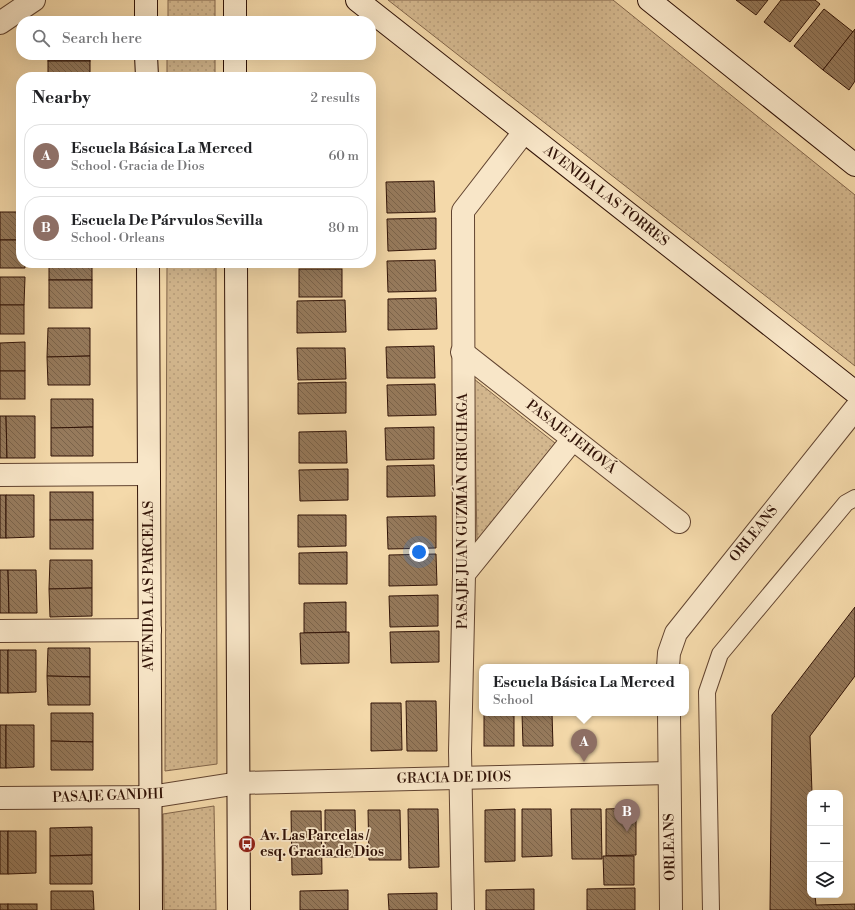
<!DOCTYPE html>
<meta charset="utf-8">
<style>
:root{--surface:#fff;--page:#f6f6f6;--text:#202124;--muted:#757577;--line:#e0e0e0;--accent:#1a73e8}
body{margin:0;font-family:"Libre Bodoni",serif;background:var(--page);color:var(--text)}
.controls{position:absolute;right:12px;bottom:12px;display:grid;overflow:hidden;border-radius:8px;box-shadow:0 4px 16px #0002}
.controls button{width:36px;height:36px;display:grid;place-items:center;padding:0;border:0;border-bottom:1px solid var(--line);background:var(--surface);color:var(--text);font:20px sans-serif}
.you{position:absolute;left:419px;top:552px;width:14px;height:14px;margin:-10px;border:3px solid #fff;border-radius:50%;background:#1a73e8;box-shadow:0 0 0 6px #1a73e833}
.badge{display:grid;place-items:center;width:26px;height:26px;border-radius:50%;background:var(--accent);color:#fff;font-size:13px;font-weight:700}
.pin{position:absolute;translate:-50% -33px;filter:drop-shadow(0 1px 2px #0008)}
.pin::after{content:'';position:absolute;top:21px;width:14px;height:12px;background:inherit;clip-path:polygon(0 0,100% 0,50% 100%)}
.popup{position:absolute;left:479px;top:664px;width:210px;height:52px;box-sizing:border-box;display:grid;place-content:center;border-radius:8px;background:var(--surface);filter:drop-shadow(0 1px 3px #0005);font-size:13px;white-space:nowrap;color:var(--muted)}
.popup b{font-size:15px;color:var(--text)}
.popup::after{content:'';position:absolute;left:50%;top:100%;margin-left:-8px;border:8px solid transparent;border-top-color:var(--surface)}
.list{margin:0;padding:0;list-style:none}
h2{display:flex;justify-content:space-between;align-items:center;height:52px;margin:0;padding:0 16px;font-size:17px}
h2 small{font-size:13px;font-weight:400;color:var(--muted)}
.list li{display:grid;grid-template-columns:26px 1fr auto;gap:12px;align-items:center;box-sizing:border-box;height:64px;margin:0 8px 8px;padding:0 8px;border:1px solid var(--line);border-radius:16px}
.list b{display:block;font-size:15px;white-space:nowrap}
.list p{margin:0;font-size:13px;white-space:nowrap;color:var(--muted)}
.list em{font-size:13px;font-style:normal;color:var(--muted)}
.icon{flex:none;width:22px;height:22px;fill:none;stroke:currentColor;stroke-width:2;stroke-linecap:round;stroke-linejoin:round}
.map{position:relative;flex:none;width:855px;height:910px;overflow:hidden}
.search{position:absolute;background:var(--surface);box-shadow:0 4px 16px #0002;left:16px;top:16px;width:360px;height:44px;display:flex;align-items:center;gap:10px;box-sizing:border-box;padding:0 14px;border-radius:16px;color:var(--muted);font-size:15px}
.panel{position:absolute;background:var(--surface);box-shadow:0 4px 16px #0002;left:16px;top:72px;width:360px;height:196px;border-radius:16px}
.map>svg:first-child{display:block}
</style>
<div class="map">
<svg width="855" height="910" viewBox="0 0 855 910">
<defs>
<pattern id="green-dots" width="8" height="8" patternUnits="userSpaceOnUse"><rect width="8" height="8" fill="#d3b78e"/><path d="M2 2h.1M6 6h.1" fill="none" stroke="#b69c79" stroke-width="1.8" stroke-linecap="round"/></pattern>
<pattern id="building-back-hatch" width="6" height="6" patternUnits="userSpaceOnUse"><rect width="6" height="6" fill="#967a5c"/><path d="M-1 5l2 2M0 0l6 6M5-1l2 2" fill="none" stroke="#7b634a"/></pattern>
</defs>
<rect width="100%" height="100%" fill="#f4d9aa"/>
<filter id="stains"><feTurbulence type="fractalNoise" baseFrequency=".005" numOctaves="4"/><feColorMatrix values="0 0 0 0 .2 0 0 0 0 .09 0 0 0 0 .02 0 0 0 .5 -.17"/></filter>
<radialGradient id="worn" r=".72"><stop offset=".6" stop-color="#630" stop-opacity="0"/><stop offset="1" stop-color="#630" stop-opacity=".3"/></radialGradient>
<g fill="url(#green-dots)" stroke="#82654a">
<rect x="168" y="0" width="47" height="21"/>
<polygon points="388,0 613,0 855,195 855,366"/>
<rect x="167" y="55" width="48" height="22"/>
<polygon points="167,263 216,263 217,764 165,771"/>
<polygon points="474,379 555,443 477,542"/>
<polygon points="214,806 216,910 164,910 163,814"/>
</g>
<g fill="url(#building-back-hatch)" stroke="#311307">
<polygon points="736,0 768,0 756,15"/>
<polygon points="781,0 815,0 820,4 790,42 764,22"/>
<polygon points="824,9 853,32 823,70 794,46"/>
<polygon points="855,29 855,81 849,90 823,70"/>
<rect x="48" y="55" width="42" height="6"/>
<rect x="48" y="61" width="42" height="16"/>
<polygon points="434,181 435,212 387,213 386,182"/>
<rect x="0" y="212" width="21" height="28"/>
<polygon points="436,218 436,249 388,251 387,219"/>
<polygon points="0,240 21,240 21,263 25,263 25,268 0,268"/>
<polygon points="435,260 436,291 388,292 387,261"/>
<rect x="49" y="263" width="43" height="17"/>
<rect x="299" y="269" width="43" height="28"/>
<polygon points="0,277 25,277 24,305 0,305"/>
<rect x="49" y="280" width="43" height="28"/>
<polygon points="436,298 437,329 388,330 388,299"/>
<polygon points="345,300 346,332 297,333 297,301"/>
<rect x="0" y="305" width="24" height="29"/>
<polygon points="48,328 90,328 90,356 47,357"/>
<polygon points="25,342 25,371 0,371 0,343"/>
<polygon points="434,346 435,378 387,378 386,347"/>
<polygon points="297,348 345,348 346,379 298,380"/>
<polygon points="90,356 90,385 48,385 47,357"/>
<rect x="0" y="371" width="25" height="28"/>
<polygon points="346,382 346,413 298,414 298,383"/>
<polygon points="435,384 436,415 388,416 387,385"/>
<polygon points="51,399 93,399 93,427 51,428"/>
<polygon points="0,416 6,416 7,458 0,458"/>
<polygon points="6,416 35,416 35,458 7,458"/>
<polygon points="93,427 93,456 51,456 51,428"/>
<polygon points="434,427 434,459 386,460 385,428"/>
<polygon points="346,431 347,463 299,463 299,432"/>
<polygon points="434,465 435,496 387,497 387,466"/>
<polygon points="348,469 348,500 300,501 299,470"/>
<rect x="50" y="492" width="43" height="28"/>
<rect x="0" y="495" width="6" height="43"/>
<polygon points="6,495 34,495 34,537 6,538"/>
<polygon points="298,515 346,515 346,546 298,547"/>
<polygon points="436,516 436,548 388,549 387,517"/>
<rect x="50" y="520" width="43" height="29"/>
<polygon points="347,552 347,584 299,584 299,553"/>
<polygon points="436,554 437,585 389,586 389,555"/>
<polygon points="50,560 92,560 92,588 49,589"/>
<polygon points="0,570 8,570 9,613 0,613"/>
<polygon points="8,570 36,570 37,613 9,613"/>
<polygon points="92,588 92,616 50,617 49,589"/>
<polygon points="438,595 438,626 390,627 389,596"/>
<polygon points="346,602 346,632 304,633 304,603"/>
<polygon points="855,607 855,676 810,736 812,793 810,793 810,895 815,895 816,905 855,904 855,910 770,910 772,715"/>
<polygon points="439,631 439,662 391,663 390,632"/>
<polygon points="349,632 349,663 301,664 300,633"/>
<polygon points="48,648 90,648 90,677 47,676"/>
<rect x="0" y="650" width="8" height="43"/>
<polygon points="8,650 36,650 36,692 8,693"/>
<polygon points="47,676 90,677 90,705 48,705"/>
<polygon points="406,701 436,701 437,751 407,751"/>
<polygon points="371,703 401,703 402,750 371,751"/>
<polygon points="51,713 93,713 93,742 51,741"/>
<rect x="484" y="713" width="30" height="33"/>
<polygon points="522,713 552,713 553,746 523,746"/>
<rect x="0" y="725" width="6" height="43"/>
<polygon points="6,725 34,725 34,767 6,768"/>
<polygon points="51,741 93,742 93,770 51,770"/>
<polygon points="636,808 636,855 606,856 606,809"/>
<polygon points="408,809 438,809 439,867 409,868"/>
<polygon points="515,809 515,861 485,862 485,810"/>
<polygon points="522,809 551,809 552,856 522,857"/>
<polygon points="571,809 601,809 602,859 572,859"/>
<polygon points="325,810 355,810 356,857 325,857"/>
<polygon points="368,810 400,810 401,860 369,860"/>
<polygon points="291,811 321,811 322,874 292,875"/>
<polygon points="92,827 92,855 50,856 50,828"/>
<rect x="0" y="831" width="8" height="43"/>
<polygon points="8,831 36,831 36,873 8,874"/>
<polygon points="92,855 92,884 50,884 50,856"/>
<polygon points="603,856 634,856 634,885 604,885"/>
<polygon points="635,888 635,910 587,910 587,889"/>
<polygon points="534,889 534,910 486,910 486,890"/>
<polygon points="348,890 348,910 300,910 300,891"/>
<polygon points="51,891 93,891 94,910 51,910"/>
<polygon points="437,893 437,910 389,910 388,894"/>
<rect x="0" y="904" width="8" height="6"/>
<rect x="8" y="904" width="29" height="6"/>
</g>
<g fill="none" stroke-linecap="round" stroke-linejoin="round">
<defs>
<polyline id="lane" points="711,910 707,692 720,654 846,503 855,498"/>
<g id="street">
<polyline points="0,23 34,0"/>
<polyline points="462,352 679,522"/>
<polyline points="0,475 149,474"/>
<polyline points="464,574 573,439"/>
<polyline points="0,631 150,630"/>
<polyline points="668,667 669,653 676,633 855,409"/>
<polyline points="669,713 671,910"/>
<polyline points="0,798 150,797 239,783 669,773"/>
<polyline points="463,910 460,751 464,574 463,211 524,132"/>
</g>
<g id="secondary">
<polyline points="146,0 146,21"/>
<polyline points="235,0 235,21"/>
<polyline points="357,0 855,392"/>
<polyline points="649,0 855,165"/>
<polyline points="146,55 147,77"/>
<polyline points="235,55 235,77"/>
<polyline points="148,263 151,910"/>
<polyline points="236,263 239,910"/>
</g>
</defs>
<use href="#lane" stroke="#624430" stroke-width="18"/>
<use href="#street" stroke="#624430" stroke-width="24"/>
<use href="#secondary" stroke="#311307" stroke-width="24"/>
<use href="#lane" stroke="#f8e6c8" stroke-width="16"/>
<use href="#street" stroke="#f8e6c8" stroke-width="22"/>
<use href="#secondary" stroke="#f8e6c8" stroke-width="22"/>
</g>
<defs>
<symbol id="bus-disc" viewBox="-11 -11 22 22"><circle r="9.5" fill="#8f2418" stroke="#f8e6c8"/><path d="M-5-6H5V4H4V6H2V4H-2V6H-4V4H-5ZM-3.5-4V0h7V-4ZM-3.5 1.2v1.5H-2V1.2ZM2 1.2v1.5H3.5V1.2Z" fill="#fff"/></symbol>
</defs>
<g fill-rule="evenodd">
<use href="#bus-disc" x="237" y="834" width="20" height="20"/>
</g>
<g text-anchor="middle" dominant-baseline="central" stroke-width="3.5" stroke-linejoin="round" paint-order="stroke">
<g font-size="14" fill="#311307" stroke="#f8e6c8">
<text transform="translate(606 196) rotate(38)">AVENIDA LAS TORRES</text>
<text transform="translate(571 437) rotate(38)">PASAJE JEHOVÁ</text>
<text transform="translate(463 511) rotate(-90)">PASAJE JUAN GUZMÁN CRUCHAGA</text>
<text transform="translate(754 534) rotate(-51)">ORLEANS</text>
<text transform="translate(149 586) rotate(-90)">AVENIDA LAS PARCELAS</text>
<text transform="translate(454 778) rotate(-1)">GRACIA DE DIOS</text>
<text transform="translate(108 796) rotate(-2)">PASAJE GANDHI</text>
<text transform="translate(670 847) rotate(-91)">ORLEANS</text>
</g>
<g font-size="14" font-weight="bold" fill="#311307" stroke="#f8e6c8" text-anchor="start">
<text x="260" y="836">Av. Las Parcelas /<tspan x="260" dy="16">esq. Gracia de Dios</tspan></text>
</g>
</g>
<rect width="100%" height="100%" filter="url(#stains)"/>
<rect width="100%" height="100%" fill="url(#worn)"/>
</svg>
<div class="controls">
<button>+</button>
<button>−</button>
<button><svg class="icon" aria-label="layers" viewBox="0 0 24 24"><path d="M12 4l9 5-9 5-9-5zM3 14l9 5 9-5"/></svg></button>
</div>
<div class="you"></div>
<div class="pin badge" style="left:584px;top:762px;background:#8d6e63">A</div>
<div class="popup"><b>Escuela Básica La Merced</b>School</div>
<div class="pin badge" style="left:627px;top:832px;background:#8d6e63">B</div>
<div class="search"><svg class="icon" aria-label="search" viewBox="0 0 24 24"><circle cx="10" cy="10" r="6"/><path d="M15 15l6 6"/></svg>Search here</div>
<section class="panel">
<h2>Nearby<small>2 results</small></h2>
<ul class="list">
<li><span class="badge" style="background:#8d6e63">A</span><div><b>Escuela Básica La Merced</b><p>School · Gracia de Dios</p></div><em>60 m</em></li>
<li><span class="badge" style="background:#8d6e63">B</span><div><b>Escuela De Párvulos Sevilla</b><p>School · Orleans</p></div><em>80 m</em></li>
</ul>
</section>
</div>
